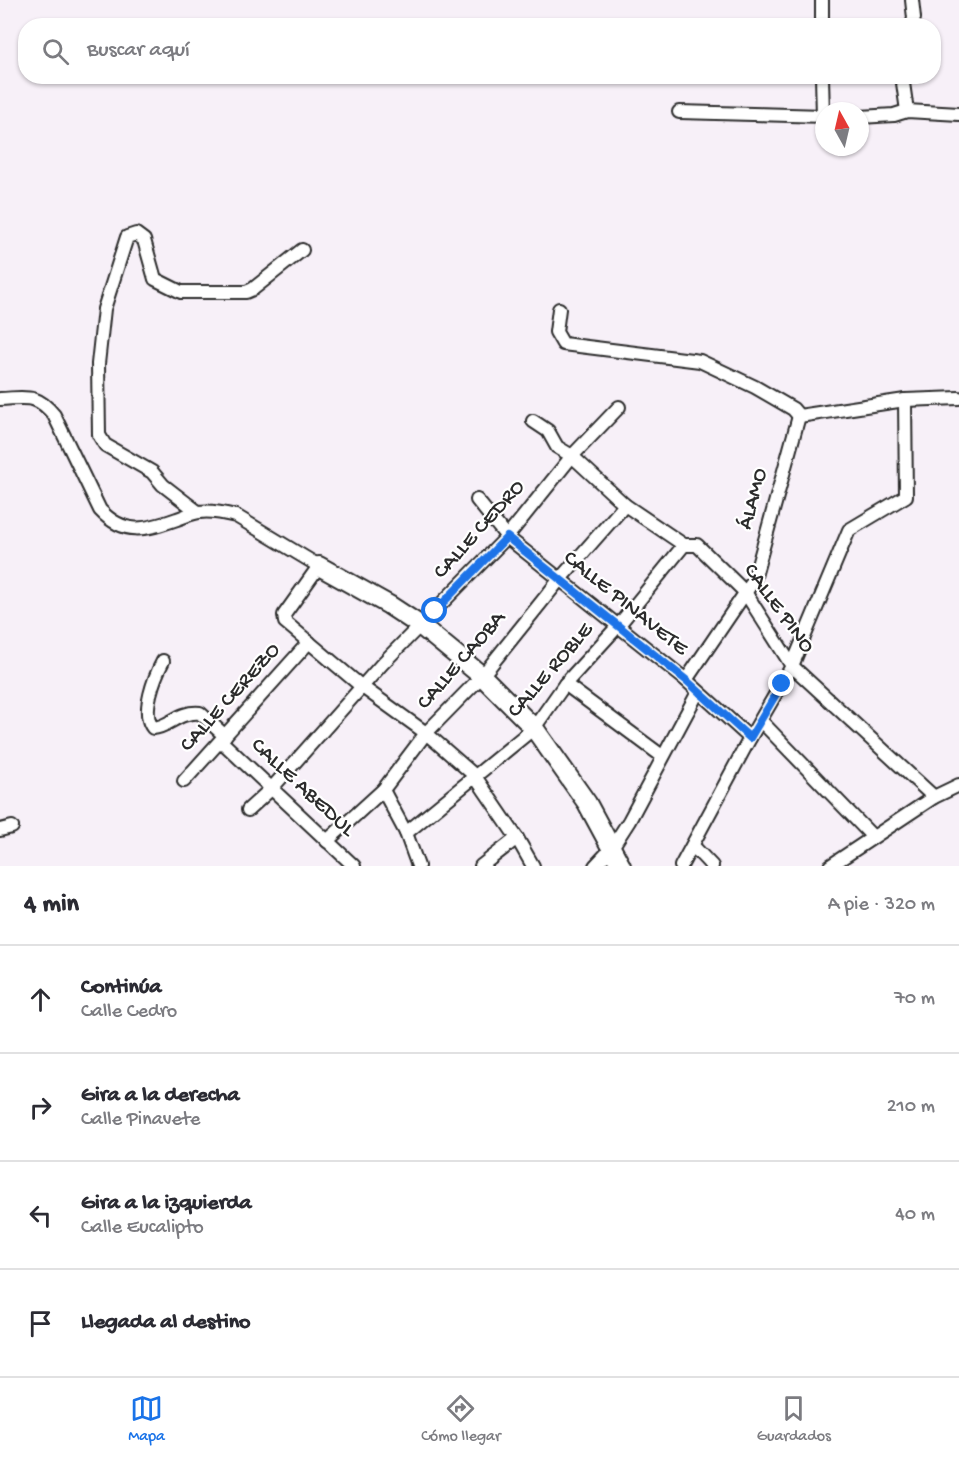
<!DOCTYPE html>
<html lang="es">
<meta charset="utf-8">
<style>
:root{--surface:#fff;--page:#f2f2f3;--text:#2b2b33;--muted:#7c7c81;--line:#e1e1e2;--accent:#1a73e8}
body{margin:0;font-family:"Gochi Hand",sans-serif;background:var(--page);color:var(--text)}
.compass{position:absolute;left:815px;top:102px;width:54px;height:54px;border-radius:50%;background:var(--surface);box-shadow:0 2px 4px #0004;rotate:352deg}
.stop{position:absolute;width:18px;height:18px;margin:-14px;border:4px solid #1a73e8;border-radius:50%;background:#fff}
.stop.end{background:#1a73e8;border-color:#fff;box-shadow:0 2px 6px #0008}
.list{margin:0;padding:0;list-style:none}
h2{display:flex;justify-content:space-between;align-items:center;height:78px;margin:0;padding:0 24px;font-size:26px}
h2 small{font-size:20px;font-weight:400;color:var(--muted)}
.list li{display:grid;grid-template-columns:39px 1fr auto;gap:18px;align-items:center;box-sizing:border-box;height:108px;padding:0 24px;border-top:2px solid var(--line)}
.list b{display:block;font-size:22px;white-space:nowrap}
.list p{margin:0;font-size:20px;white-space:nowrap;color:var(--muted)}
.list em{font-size:20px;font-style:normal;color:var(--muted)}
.icon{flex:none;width:33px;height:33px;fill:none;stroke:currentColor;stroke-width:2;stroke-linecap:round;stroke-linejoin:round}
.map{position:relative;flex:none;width:959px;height:866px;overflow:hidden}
.search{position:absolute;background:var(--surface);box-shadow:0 2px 4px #0004;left:18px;right:18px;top:18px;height:66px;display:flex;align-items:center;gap:15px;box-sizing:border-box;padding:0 21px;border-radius:24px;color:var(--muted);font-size:22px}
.sheet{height:510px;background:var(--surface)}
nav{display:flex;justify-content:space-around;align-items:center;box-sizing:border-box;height:84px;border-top:2px solid var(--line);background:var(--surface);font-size:16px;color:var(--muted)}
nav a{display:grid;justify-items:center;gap:3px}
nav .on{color:var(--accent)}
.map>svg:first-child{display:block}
</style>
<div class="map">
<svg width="959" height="866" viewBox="0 0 959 866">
<rect width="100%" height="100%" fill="#f7f0f8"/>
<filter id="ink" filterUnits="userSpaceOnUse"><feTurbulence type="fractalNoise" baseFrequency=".0167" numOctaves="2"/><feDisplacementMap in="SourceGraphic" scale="12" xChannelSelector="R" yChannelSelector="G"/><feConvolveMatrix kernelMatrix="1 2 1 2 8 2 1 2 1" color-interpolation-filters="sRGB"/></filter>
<g filter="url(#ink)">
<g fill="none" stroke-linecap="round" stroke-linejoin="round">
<defs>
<g id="street">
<polyline points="822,0 822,26"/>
<polyline points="912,26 914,18 912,0"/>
<polyline points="822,76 823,116"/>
<polyline points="902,76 907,111"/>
<polyline points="679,112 824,116"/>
<polyline points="860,117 894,115 907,111 959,114"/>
<polyline points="559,309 556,332 563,344 700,361 755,387 793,409 799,416"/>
<path d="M 0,399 C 26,398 36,393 54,415 L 100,510 C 124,536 146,530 177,519 C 184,517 191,513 199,512 C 211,510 224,513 236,516 L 319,566 L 284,615 L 285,622 L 361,686 L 426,733 L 474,775 L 517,838 L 533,866"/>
<polyline points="799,416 905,400 959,398"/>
<polyline points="533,421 548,431 557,447 572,456 625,505 684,545 697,545 745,592 792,666 934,797"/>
<polyline points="477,500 507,537 686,680 750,738"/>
<polyline points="198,512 163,485 152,472 105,445 99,435 98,364 104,309 127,237 136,234 144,240 155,279 181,292 246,292 253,289 302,250"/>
<path d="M 163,661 C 155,676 140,713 153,728 C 170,727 178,711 200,713 L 225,736"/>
<polyline points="686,680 754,580 799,416"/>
<polyline points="565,684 662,756"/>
<polyline points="761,721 873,837"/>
<polyline points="221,741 354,866"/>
<polyline points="184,781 309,642"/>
<polyline points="383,790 406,833 418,866"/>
<polyline points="248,810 272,788 382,664 507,537 572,456 619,407"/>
<polyline points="0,830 12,827"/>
<polyline points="406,833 534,728 565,684 618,626 684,545"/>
<polyline points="327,841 383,790 426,733 482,676 560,579 625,505"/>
<polyline points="693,846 712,866"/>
<polyline points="481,866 517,838"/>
<polyline points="595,866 611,849 629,821 698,692"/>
<polyline points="681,866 750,738 792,666 849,530 906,496 905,400"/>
<polyline points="830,866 934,797 959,785"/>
</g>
<polyline id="secondary" points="319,566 389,605 421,626 482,676 534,728 587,803 621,866"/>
</defs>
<use href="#street" stroke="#2b2b2b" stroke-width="16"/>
<use href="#secondary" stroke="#2b2b2b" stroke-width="22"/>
<use href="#street" stroke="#fff" stroke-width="12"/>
<use href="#secondary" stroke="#fff" stroke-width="18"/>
</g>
</g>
<g fill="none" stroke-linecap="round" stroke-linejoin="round" filter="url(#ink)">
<polyline stroke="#1a73e8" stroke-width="8" points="435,611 507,537 686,680 750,738 782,684"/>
</g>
<g text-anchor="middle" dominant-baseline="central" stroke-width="4.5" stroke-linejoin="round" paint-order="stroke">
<g font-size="22" fill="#2b2b2b" stroke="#fff">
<text transform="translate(754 499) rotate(-75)">ÁLAMO</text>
<text transform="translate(480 530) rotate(-48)">CALLE CEDRO</text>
<text transform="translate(625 604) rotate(39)">CALLE PINAVETE</text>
<text transform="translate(778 609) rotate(54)">CALLE PINO</text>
<text transform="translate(462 661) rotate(-49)">CALLE CAOBA</text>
<text transform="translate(551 671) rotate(-49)">CALLE ROBLE</text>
<text transform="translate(231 698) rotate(-48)">CALLE CEREZO</text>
<text transform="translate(302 788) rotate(43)">CALLE ABEDUL</text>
</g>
</g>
</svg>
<svg class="compass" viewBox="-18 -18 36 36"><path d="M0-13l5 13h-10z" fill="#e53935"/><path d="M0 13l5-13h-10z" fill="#7c7c81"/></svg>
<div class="stop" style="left:435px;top:611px"></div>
<div class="stop end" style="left:782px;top:684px"></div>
<div class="search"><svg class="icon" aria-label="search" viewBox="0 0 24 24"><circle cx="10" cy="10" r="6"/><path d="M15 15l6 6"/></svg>Buscar aquí</div>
</div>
<section class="sheet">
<h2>4 min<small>A pie · 320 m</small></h2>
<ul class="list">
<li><svg class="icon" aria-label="ahead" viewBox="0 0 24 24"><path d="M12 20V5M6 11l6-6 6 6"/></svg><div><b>Continúa</b><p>Calle Cedro</p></div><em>70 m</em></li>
<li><svg class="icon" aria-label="right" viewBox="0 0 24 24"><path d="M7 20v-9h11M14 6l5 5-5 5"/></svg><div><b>Gira a la derecha</b><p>Calle Pinavete</p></div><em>210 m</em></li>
<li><svg class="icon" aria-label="left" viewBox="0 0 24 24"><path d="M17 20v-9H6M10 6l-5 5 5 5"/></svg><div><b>Gira a la izquierda</b><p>Calle Eucalipto</p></div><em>40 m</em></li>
<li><svg class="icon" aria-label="arrive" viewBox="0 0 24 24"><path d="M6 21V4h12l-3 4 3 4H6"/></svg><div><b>Llegada al destino</b></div></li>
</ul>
</section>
<nav>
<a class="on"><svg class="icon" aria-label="map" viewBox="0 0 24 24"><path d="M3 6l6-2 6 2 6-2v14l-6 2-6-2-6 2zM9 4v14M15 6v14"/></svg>Mapa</a>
<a><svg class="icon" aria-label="directions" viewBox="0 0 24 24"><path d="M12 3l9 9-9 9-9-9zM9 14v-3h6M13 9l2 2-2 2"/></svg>Cómo llegar</a>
<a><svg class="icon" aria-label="saved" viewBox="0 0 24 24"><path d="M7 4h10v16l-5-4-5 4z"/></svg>Guardados</a>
</nav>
